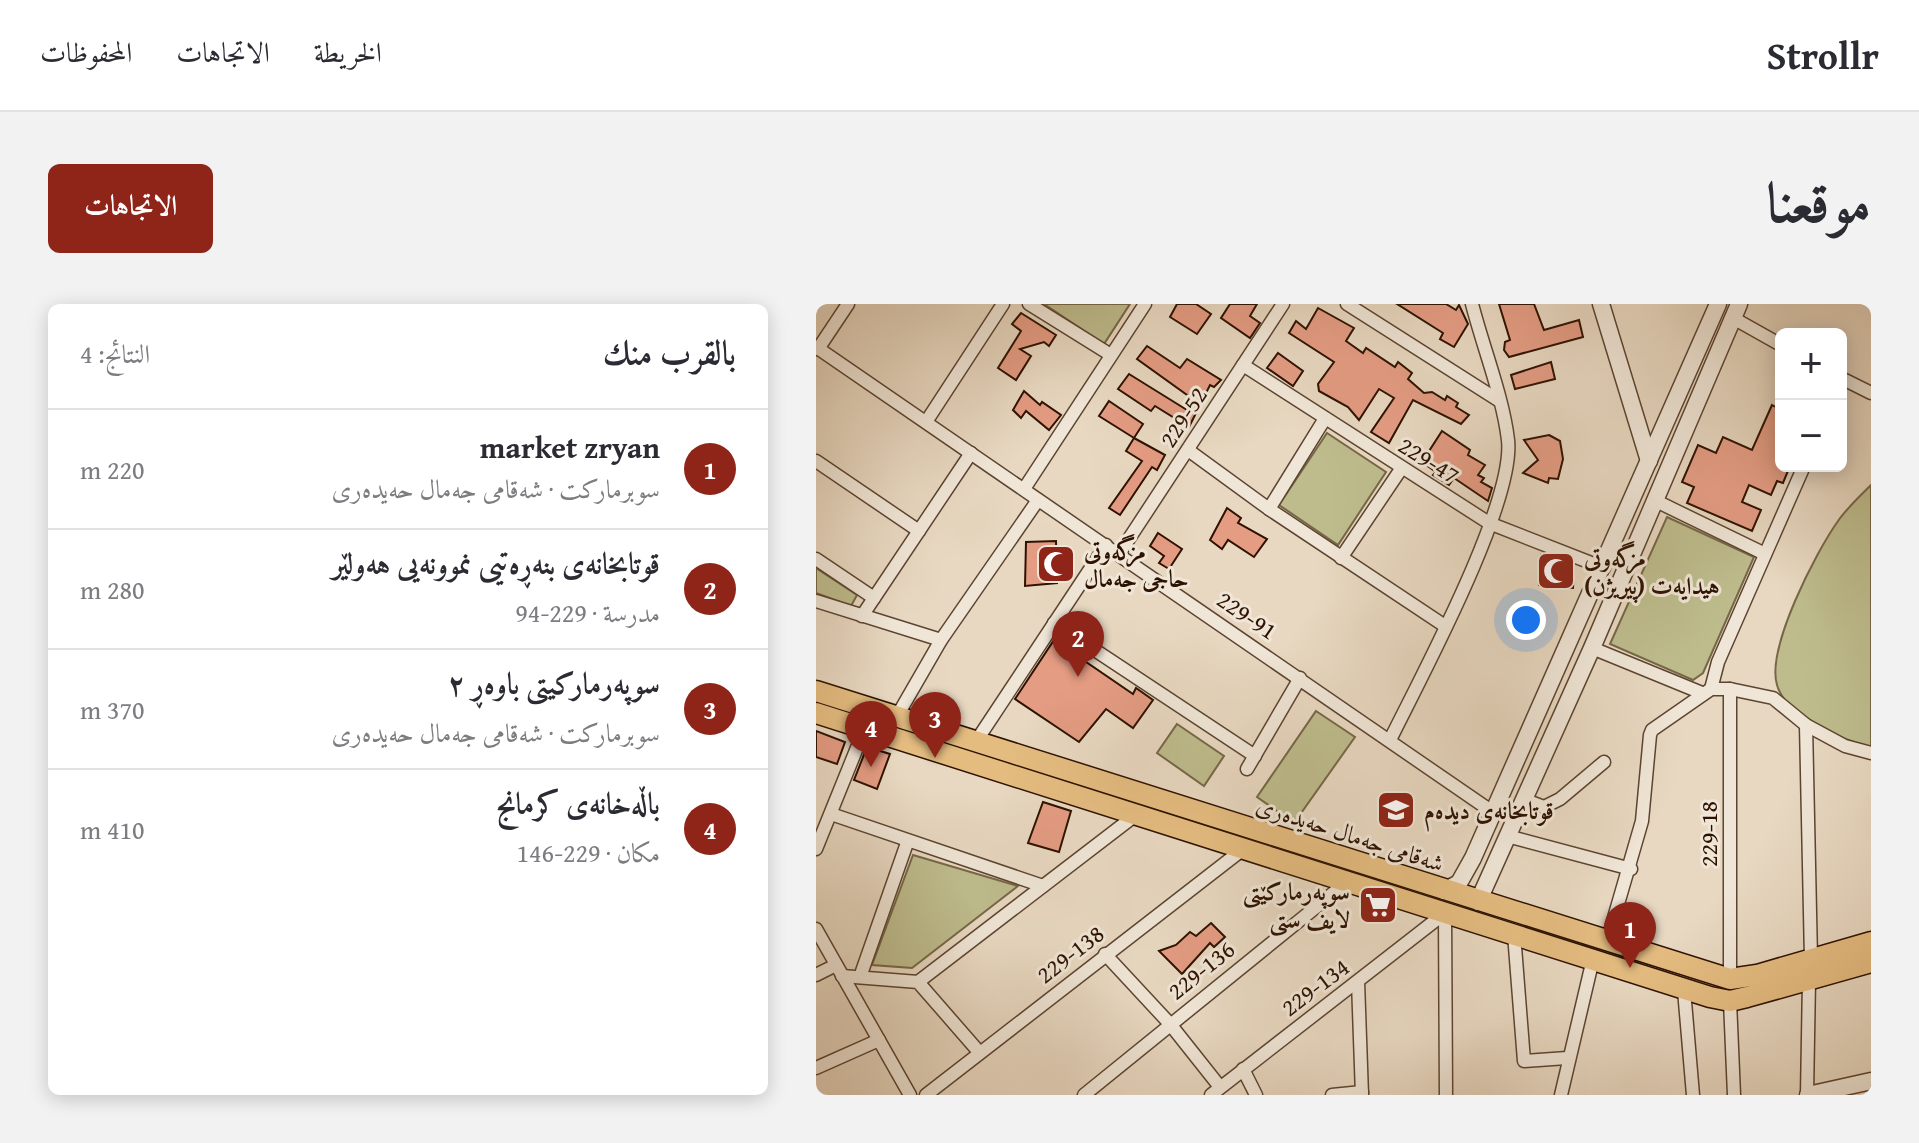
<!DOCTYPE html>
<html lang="ar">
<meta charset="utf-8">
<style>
:root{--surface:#fff;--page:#f2f2f3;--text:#2b2b33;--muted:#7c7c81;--line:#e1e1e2;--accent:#8f2418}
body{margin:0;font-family:"Gentium Book Plus",Amiri,serif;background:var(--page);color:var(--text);direction:rtl}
.controls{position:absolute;right:24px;top:24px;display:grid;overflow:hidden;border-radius:12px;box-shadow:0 4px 20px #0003}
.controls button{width:72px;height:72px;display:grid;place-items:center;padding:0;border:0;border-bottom:2px solid var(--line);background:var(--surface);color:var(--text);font:40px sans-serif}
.you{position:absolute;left:710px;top:316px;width:28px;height:28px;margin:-20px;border:6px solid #fff;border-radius:50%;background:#1a73e8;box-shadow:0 0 0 12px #1a73e833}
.badge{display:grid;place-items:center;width:52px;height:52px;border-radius:50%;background:var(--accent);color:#fff;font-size:26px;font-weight:700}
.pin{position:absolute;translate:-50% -66px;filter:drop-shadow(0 2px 4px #0008)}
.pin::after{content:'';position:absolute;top:42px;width:28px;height:24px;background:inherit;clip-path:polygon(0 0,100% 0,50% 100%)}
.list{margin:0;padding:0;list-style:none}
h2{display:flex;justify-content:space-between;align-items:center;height:104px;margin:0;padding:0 32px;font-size:34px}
h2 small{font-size:26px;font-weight:400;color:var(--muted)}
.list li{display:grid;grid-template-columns:52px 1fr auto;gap:24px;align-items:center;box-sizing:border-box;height:120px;padding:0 32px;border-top:2px solid var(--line)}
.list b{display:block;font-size:30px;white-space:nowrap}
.list p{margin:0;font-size:26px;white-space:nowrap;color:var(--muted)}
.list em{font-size:26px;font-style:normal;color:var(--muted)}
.map{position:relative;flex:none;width:1055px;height:791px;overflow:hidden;direction:ltr;border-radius:12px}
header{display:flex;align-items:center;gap:48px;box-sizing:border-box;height:112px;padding:0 40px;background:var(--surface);border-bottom:2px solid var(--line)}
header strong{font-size:38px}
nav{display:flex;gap:44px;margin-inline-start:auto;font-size:28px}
.intro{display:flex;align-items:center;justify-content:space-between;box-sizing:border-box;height:192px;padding:0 48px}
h1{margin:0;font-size:56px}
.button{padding:20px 36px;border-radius:12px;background:var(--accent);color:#fff;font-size:28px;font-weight:700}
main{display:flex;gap:48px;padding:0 48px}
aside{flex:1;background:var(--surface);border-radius:12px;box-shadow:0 4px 20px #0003}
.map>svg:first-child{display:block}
</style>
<header>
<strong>Strollr</strong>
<nav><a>الخريطة</a><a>الاتجاهات</a><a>المحفوظات</a></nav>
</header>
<div class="intro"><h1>موقعنا</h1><a class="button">الاتجاهات</a></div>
<main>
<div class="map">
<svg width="1055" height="791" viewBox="0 0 1055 791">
<rect width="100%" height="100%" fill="#e8d8c1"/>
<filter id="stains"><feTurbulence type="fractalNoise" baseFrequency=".0025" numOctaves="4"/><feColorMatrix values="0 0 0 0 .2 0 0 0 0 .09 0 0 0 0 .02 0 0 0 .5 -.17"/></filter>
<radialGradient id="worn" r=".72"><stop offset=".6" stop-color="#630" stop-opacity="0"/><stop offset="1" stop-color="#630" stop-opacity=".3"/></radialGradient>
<g fill="#bebc8d" stroke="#766747" stroke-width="2">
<polygon points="228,0 314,0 288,40"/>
<polygon points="511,129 570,168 522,241 463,201"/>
<path d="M 1055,181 L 1055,443 C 1026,436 970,413 961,381 C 950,344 1000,248 1022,217 C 1031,204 1044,192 1055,181 Z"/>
<polygon points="851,213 938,253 887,369 877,376 794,340"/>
<polygon points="0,264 41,291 35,302 0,289"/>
<polygon points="500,407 539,433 478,519 441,493"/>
<polygon points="361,420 408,452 388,482 341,449"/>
<polygon points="97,551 202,582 96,664 56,661"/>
</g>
<g fill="#e49c83" stroke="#2e1201" stroke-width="2">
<polygon points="361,0 380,0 395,10 381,30 354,13"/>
<polygon points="414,0 441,0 434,12 444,19 434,34 405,14"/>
<polygon points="581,0 630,0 640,6 643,1 652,20 638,43 624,35 627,29"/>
<polygon points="683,0 718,0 728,26 763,16 767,33 693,53 688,46 689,38 694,36"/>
<polygon points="502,4 538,24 530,37 547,49 550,44 579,63 582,58 596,69 592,75 608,89 616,88 629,96 631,92 642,99 640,103 653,111 645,120 597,96 573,139 555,128 578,94 563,85 543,116 532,103 503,87 502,80 518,58 473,29 480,17 490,25"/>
<polygon points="205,9 240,31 233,42 228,38 204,45 215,52 200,76 182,64 205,27 196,20"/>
<polygon points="331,42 364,64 371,55 405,76 398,83 394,81 373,123 339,102 335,107 302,85 313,70 371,106 378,96 321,55"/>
<polygon points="462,49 487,67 477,82 451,64"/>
<polygon points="735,58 739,75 699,85 695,71"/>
<polygon points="208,87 224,101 226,98 245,111 233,126 210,107 205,114 197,106"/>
<polygon points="293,97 327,120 318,134 283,112"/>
<polygon points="956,101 965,106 965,162 974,162 967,179 961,177 955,191 933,181 926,198 945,206 936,227 871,199 878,183 866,178 882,141 900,149 907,133 936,146"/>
<polygon points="626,127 654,146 652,151 669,161 662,171 668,174 665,178 676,184 672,197 638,174 633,181 617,171 620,168 606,158"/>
<polygon points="733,131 744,137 747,155 742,175 733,174 732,179 707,169 722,156 708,136"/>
<polygon points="318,134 349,151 341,166 336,163 304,211 293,204 326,157 310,147"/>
<polygon points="411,204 425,214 422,219 451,235 438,253 412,236 406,245 394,236"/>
<polygon points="342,229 366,245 353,265 343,259 348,252 334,242"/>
<polygon points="240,237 241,279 209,282 210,238"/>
<polygon points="725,251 758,262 757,284 723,281"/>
<polygon points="238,336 317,390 320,384 337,396 317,424 290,405 263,438 199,395"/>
<polygon points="0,427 29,438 21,460 0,453"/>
<polygon points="51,443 74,450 61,485 38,476"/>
<polygon points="227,498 255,507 243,548 212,539"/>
<polygon points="395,619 409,633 398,643 394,639 366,670 343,647 360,641 374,628 380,632"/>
</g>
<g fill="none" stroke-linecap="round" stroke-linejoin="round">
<defs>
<g id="minor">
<polyline points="213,0 295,51"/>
<polyline points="531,0 682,96"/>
<polyline points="917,14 965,41"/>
<polyline points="0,43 678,509"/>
<polyline points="2,45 32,0"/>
<polyline points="427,61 673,219 788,264"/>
<polyline points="1025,74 1055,89"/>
<polyline points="110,118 187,0"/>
<polyline points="372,146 453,205 629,322"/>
<polyline points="0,157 103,227"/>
<polyline points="208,185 329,0"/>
<polyline points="840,197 949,250"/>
<polyline points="453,205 508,116"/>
<polyline points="303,250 467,0"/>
<polyline points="525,254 585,165"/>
<polyline points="0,255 58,294"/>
<polyline points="0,297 125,336"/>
<polyline points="46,312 155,149"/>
<polyline points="238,319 439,452"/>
<polyline points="776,344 886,389"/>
<polyline points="895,385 902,358 988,162"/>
<polyline points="914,385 914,675"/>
<polyline points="80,414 125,336 222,196"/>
<polyline points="990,421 995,655"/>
<path d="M 574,436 C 605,373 699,199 692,136 C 687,93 667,43 656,0"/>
<polyline points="159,439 290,241"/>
<polyline points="431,465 484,374"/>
<polyline points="707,495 728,503 744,495 788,458"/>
<polyline points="15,510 227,582"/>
<polyline points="691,532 815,565"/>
<polyline points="0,545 49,424"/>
<polyline points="629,609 630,791"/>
<polyline points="0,625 94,791"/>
<polyline points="698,630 708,757 751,754"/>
<polyline points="791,638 826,517 834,431 836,426 895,385 914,385 957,394 990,421 1029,442 1055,449"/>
<polyline points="289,650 354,720 404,783"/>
<polyline points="0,671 20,661"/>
<polyline points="26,672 102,678 163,748"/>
<polyline points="44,673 91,539"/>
<polyline points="102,678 321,510"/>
<polyline points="542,678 546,791"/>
<polyline points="868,686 877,791"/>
<polyline points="914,697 918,791"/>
<polyline points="0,764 63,736"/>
<polyline points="427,765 440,791"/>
<polyline points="110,791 426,546"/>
<polyline points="268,791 531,578"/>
<polyline points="395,791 629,609"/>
<polyline points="516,791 546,788"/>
<polyline points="745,791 777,655"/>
<polyline points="991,791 993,676"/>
</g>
<g id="tertiary">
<polyline points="785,0 833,157"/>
<polyline points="628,587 643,579 657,554 902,0"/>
<polyline points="662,598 776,344 923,0"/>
<polyline points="992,791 1055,777"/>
</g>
<g id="primary">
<polyline points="0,387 914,675 941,671 1055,638"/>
<polyline points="0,409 894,693 914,697 931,693 1055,658"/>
</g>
</defs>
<use href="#minor" stroke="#5c4431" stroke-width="15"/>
<use href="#tertiary" stroke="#5c4431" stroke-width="19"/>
<use href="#primary" stroke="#2e1201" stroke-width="23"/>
<use href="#minor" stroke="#f0e6d7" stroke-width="12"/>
<use href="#tertiary" stroke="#f0e6d7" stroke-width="16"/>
<use href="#primary" stroke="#e4bc80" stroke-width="20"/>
</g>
<defs>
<symbol id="mosque-square" viewBox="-11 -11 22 22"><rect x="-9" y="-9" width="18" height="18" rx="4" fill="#8f2418" stroke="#f0e6d7"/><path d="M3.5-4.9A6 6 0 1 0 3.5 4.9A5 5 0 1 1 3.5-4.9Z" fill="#fff"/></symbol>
<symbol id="school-square" viewBox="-11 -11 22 22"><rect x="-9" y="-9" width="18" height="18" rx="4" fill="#8f2418" stroke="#f0e6d7"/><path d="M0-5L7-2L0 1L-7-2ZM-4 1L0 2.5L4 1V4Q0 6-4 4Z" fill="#fff"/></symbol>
<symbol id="supermarket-square" viewBox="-11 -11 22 22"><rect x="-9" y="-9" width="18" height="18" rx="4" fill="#8f2418" stroke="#f0e6d7"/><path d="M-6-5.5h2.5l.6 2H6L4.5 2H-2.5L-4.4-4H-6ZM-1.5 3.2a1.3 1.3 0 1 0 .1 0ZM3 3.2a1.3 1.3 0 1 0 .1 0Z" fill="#fff"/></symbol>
</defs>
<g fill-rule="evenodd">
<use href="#mosque-square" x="218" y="238" width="44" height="44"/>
<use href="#mosque-square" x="718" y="245" width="44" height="44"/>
<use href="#school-square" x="558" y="484" width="44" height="44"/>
<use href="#supermarket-square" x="540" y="579" width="44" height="44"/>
</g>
<g text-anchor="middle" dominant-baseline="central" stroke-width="6" stroke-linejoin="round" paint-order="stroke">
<g font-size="24" fill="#2e1201" stroke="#f0e6d7">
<text transform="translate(367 113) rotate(-57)">229-52</text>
<text transform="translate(613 156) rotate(32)">229-47</text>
<text transform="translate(431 311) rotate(34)">229-91</text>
<text transform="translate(534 530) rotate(18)">شەقامی جەمال حەیدەری</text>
<text transform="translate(892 530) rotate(-90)">229-18</text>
<text transform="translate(254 650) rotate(-38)">229-138</text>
<text transform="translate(385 666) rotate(-39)">229-136</text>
<text transform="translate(499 683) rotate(-37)">229-134</text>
</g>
<g font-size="24" font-weight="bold" fill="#2e1201" stroke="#f0e6d7" text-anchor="start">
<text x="268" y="246">مزگەوتی<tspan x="268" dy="28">حاجی جەمال</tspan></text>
<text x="768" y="253">مزگه‌وتی<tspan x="768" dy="28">هیدایه‌ت (پیریژن)</tspan></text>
<text x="608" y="506">قوتابخانەی دیدەم</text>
<text x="534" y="587" text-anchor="end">سوپەرمارکێتی<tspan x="534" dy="28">لایف ستی</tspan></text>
</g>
</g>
<rect width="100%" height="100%" filter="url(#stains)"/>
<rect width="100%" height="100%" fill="url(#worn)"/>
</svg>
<div class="controls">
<button>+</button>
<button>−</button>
</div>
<div class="you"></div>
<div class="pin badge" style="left:814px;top:664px">1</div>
<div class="pin badge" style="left:262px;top:373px">2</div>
<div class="pin badge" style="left:119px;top:454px">3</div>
<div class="pin badge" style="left:55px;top:463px">4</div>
</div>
<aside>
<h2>بالقرب منك<small>النتائج: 4</small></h2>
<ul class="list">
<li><span class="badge">1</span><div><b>market zryan</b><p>سوبرماركت · شەقامی جەمال حەیدەری</p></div><em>220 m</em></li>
<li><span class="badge">2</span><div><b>قوتابخانەی بنەڕەتیی نموونەیی هەولێر</b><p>مدرسة · 229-94</p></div><em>280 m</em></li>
<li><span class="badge">3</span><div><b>سوپەرمارکیتی باوەڕ ٢</b><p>سوبرماركت · شەقامی جەمال حەیدەری</p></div><em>370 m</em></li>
<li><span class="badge">4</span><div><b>باڵەخانەی کرمانج</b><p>مكان · 229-146</p></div><em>410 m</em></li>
</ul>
</aside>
</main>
